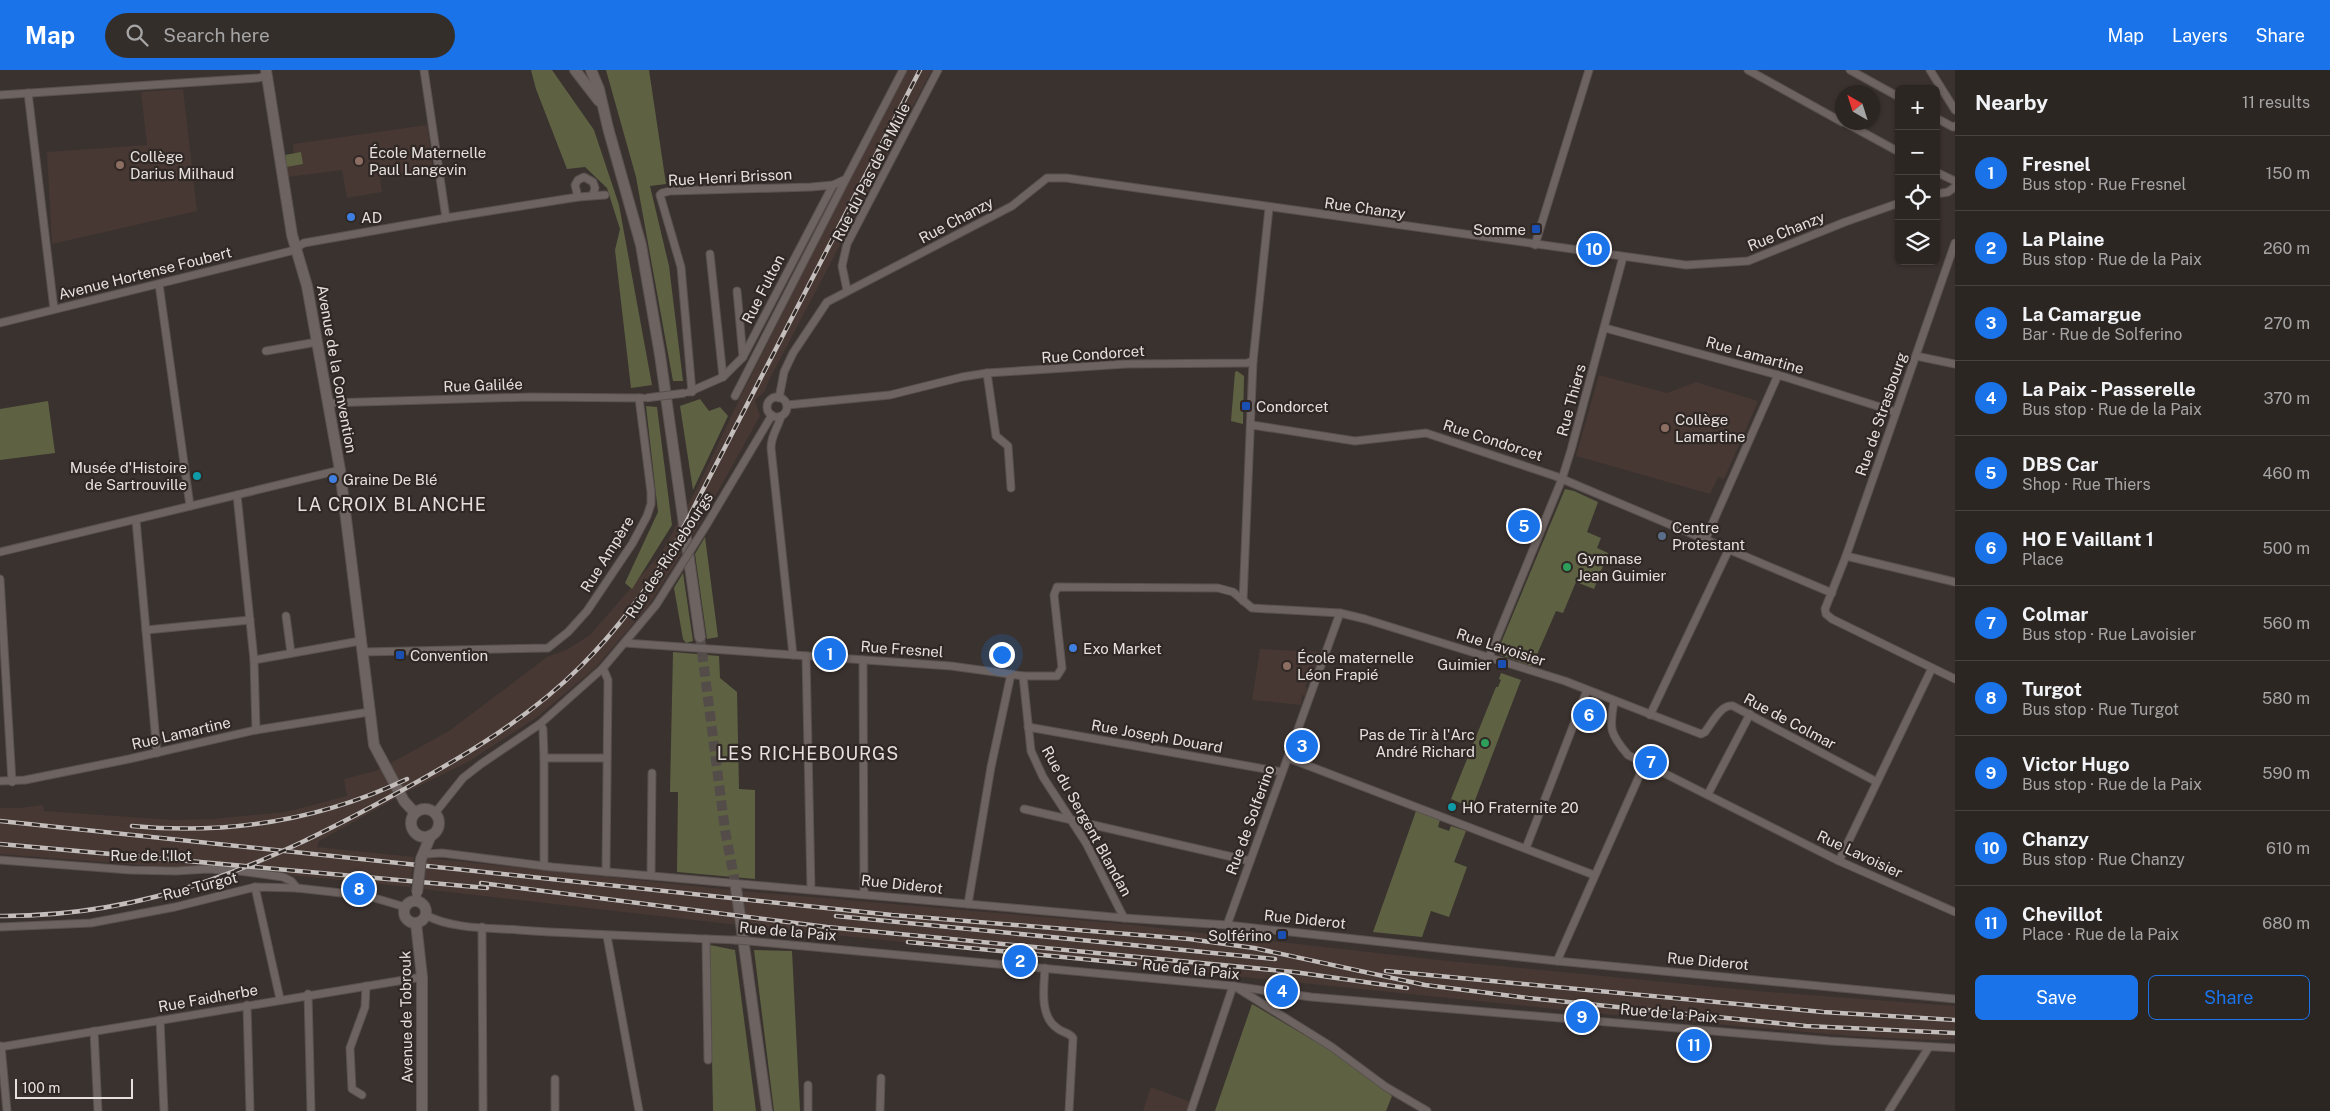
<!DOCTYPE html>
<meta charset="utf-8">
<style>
:root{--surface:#2c2623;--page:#342e2b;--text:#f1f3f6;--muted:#a6a5a6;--line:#484341;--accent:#1a73e8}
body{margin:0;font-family:"Public Sans",sans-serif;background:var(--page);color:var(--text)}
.controls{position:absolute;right:15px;top:15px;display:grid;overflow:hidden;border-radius:8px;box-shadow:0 1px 4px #0004}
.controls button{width:45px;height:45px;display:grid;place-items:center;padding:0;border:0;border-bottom:1px solid var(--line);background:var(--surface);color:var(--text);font:25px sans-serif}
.compass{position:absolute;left:1835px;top:15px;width:45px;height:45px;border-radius:50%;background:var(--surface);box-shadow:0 1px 4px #0004;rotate:321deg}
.scale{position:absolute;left:15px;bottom:12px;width:118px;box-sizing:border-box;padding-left:5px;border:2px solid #e5e0de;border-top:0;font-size:14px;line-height:18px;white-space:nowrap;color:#e5e0de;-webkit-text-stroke:4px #302825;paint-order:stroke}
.you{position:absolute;left:1001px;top:584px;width:18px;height:18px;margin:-12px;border:4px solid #fff;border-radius:50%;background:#1a73e8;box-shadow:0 0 0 8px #1a73e833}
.badge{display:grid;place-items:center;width:32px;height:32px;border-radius:50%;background:var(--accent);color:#fff;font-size:16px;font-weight:700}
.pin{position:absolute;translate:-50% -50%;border:2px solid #fff;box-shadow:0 1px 5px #0006}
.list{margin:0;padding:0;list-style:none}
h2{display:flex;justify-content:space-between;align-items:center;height:65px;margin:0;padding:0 20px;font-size:21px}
h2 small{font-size:16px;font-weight:400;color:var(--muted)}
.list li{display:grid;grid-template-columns:32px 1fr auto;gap:15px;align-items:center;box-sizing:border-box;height:75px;padding:0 20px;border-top:1px solid var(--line)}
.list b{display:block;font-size:19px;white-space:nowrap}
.list p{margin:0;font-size:16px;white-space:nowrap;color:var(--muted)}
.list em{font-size:16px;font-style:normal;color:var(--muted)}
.actions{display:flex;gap:10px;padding:15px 20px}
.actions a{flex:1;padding:11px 0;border:1px solid var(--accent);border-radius:8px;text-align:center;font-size:18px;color:var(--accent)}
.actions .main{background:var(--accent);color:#fff}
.icon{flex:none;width:28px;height:28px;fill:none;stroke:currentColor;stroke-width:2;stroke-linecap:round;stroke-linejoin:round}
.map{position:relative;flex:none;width:1955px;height:1041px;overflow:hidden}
header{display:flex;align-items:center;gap:30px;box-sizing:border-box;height:70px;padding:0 25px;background:var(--accent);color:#fff}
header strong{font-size:24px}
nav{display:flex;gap:28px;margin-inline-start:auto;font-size:18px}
.search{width:350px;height:45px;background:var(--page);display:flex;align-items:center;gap:12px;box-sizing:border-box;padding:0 18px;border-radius:28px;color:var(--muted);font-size:19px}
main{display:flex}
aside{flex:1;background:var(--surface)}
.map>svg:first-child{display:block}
</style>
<header>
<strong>Map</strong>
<div class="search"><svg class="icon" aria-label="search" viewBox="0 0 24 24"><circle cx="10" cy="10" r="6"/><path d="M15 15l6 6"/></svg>Search here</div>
<nav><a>Map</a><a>Layers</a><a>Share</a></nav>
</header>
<main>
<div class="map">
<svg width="1955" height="1041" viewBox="0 0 1955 1041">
<rect width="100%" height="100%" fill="#3a322f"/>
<g fill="#473833">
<polygon points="908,0 932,0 768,312 765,321 755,330 760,346 698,457 648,537 595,598 536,648 468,692 411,720 319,771 317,777 414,787 410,817 206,797 152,796 0,784 0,738 20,738 43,735 44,741 174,750 212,749 286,742 347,726 344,709 376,701 449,661 547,587 568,579 590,565 661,483 699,414 739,330 832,144"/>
<polygon points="183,19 197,141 52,174 47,82 147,75 141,22"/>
<polygon points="427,55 433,99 380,108 382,122 347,128 342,100 288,107 285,85 294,84 293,74"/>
<polygon points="1599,305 1667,323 1696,312 1758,331 1724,409 1718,407 1710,424 1576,386"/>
<polygon points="1260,579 1321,582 1311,609 1308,610 1305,616 1307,619 1305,626 1302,625 1301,635 1252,630"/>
<polygon points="427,788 742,821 1124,854 1439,890 1757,921 1955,936 1955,969 1933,970 1852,966 1634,947 746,856 422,819"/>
<polygon points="1151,1017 1190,1032 1187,1041 1143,1041"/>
</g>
<g fill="#5e6243">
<polygon points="531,0 552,0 594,60 619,135 652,315 631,318 615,180 620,159 607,118 585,97 567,99 536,19"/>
<polygon points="606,0 649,0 666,114 650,116 669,196 683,311 673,311 636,107"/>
<polygon points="301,82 303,94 286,97 285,85"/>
<polygon points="1237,301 1244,306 1243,354 1231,351 1235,302"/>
<polygon points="700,329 709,341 720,337 728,346 693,420 680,336"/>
<polygon points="48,331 55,383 0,390 0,339"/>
<polygon points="646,336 657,337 672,455 632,519 625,513 658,442"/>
<polygon points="1565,419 1574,421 1598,432 1587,462 1601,468 1597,478 1608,483 1594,519 1576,512 1563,543 1556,541 1532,596 1500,585 1498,580"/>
<polygon points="705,467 718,567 707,569 695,484"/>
<polygon points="683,503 693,571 686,573 683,569 674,518"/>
<polygon points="673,582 719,586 720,608 737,622 739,719 755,720 755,809 677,802 678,722 670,722"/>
<polygon points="1501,603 1521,610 1472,738 1451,729 1496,617 1498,617 1501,610 1499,609"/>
<polygon points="1416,741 1440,750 1438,757 1449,761 1451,756 1466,761 1454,792 1467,797 1449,847 1431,841 1422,867 1373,862"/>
<polygon points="710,875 735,880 756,1041 713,1041"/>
<polygon points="754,880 792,881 800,1041 774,1041"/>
<polygon points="1252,934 1333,982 1392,1026 1386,1041 1215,1041"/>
</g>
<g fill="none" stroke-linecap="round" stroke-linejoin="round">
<polyline stroke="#544c49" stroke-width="10" stroke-dasharray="10 5" stroke-linecap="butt" points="700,567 725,760 736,818"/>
<defs>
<g id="street">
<polyline points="424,0 446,148"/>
<polyline points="1748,0 1842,52"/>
<polyline points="1850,0 1899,27"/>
<polyline points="1930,0 1955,40"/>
<polyline points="28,23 54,239"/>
<polyline points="0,25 258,8 266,6"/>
<polyline points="1936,48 1953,57 1955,56"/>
<polyline points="1844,52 1899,82"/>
<polyline points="1936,102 1955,111"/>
<polyline points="1936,124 1948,122 1955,117"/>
<polyline points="578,127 575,115 578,110 584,107 593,112 595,118 593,125"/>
<polyline points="1955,173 1846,486 1825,539 1826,544 1832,549 1955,609"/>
<polyline points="1535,175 1589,0"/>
<polyline points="710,184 723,307"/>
<polyline points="159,214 190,436"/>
<polyline points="847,220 842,196 847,174 938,0"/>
<polyline points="737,221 743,287"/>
<polyline points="0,253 291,181 304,173 446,148 578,127 605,125"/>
<polyline points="1605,258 1785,307 1896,342"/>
<polyline points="266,281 317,272"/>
<polyline points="1916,286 1955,294"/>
<polyline points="987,303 996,366 1008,376 1011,418"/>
<polyline points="689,322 723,307 743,287 833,115"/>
<polyline points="692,322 681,197 660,125 662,123 670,121 811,117 833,115 846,109 903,0"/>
<polyline points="735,326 846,109"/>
<circle cx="777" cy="337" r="10"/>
<polyline points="779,328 784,302 793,283 827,232 1012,136 1047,108 1066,108 1686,195 1748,191 1845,152 1899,133"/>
<polyline points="328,333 531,327 642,328"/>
<polyline points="787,335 890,325 962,307 987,303 1126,294 1247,293 1253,291"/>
<path d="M 781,346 C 778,358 771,365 771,378 L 793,585"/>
<polyline points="1252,355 1355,371 1426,363 1555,406 1832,523"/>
<polyline points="237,425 254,590 256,660"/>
<polyline points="136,450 157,683"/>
<polyline points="707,454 772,345"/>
<polyline points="1706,468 1778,305"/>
<polyline points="0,482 340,400"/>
<polyline points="1846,486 1955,512"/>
<polyline points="0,509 12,712"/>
<polyline points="1243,531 1253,291 1269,138"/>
<polyline points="286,546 291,583"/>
<polyline points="146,560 250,550"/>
<path d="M 625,573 L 951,596 L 1023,606 L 1057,606 L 1062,598 L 1054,525 L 1057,517 L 1218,518 L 1233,522 L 1252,538 L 1340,543 L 1365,549 L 1565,611 L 1701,664 L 1705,662 C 1712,653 1721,634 1733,636 L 1877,712"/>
<polyline points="362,582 548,578 568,562 587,541 632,474 647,446 651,434 651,422 639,328"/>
<polyline points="806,586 811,819"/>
<polyline points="1489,587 1562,409 1571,380 1623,187"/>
<polyline points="254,590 360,571"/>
<polyline points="863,590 864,823"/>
<polyline points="603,598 608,610 606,802"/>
<polyline points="1023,606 1031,681 1043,707 1086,773 1124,848"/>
<path d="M 1614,632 C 1609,659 1610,664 1628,685 L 1839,791 L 1955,842"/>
<polyline points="1650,645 1729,479"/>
<polyline points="540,654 543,659 544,688 544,796"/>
<polyline points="1028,657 1282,702"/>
<polyline points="544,688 607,688"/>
<polyline points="1288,688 1594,805"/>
<polyline points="0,711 25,710 129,689 256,660 369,642"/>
<polyline points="1708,724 1750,644"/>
<polyline points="1024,739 1250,791"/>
<polyline points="435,743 463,708 481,694 540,654 603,598 656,535"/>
<polyline points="1526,778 1587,620"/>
<polyline points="425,784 442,783 552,797 1124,848 1227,855 1557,891 1955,929"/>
<polyline points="0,790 130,800 176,801 208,799 239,801 283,807 291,811 297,818"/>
<polyline points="1839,791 1932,598"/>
<polyline points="651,805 652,703"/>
<polyline points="255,817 280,929"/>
<polyline points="968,834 991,697 1011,604"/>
<path d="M 426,845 C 450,859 491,858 519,860 C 591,865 663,867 735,870"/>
<polyline points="1227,855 1340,543"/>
<polyline points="0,857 91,853 175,837 255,817 297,818 368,826 405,837"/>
<polyline points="482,857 483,1041"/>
<polyline points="607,866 639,1041"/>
<polyline points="706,869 708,990"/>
<polyline points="749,871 1233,916 1311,927 1830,971 1955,978"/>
<polyline points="1557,891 1645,693"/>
<path d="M 1045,898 C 1044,916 1039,946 1057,958 C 1062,963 1069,962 1073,968 L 1069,1041"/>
<polyline points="1234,916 1332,977 1386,1017 1427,1041"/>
<polyline points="308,924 311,1041"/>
<polyline points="247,935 250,1041"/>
<polyline points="160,950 164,1041"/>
<polyline points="94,961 98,1041"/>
<polyline points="1,976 7,1041"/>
<polyline points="0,977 422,907"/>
<polyline points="555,1009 555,1041"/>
<polyline points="362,1025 352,1019 350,978 365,937 366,916"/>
<polyline points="808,1041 808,1015"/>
<polyline points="880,1041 881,1008"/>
<polyline points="1191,1041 1233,916"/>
<polyline points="1889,1041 1929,977"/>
</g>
<g id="secondary">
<polyline points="266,0 292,165 307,216 340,400 374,675 404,731 415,743"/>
<polyline points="575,0 599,31"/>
<polyline points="591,0 599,19 608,58 641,175 660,285 700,567"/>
<circle cx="425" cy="753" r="14"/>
<polyline points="421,789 431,765"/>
<polyline points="736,818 767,1041"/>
<circle cx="415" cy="842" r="11"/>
<polyline points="416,853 422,907 422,1041"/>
</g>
</defs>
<use href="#street" stroke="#58514f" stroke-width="9"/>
<use href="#secondary" stroke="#58514f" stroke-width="12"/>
<use href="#street" stroke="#6d6360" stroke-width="7"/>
<use href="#secondary" stroke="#6d6360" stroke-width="10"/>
<defs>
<g id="rail">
<polyline points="0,751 892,845 1189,869 1254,878 1425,915 1528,928 1806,956 1955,963"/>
<path d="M 132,756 C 227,765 321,750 407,709"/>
<polyline points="0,774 487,818"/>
<polyline points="481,813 827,857 1294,902 1407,918"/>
<path d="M 0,846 C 152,847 269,793 399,722 C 464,686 528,649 581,596 C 618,559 649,517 676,472 L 920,0"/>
<polyline points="836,846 1275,889"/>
<polyline points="908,872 1135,894"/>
<polyline points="1386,901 1823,942 1955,950"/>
</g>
</defs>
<use href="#rail" stroke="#c3bdbb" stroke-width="4.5"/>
<use href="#rail" stroke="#302825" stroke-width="2.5" stroke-dasharray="8" stroke-linecap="butt"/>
<defs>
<g id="street-bridge">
<polyline points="646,328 685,323"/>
<polyline points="656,535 707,454"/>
<polyline points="735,870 749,871"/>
</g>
<polyline id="secondary-bridge" points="417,823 421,789"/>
</defs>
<use href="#street-bridge" stroke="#58514f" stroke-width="9" stroke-linecap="butt"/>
<use href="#secondary-bridge" stroke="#58514f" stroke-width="12" stroke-linecap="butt"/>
<use href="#street-bridge" stroke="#6d6360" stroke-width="7"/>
<use href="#secondary-bridge" stroke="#6d6360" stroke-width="10"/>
</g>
<g fill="#8d6e63" stroke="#302825" stroke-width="2">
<circle cx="359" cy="91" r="5"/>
<circle cx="120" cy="95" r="5"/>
<circle cx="1665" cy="358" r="5"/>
<circle cx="1287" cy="596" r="5"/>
</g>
<g fill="#3f7fe0" stroke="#302825" stroke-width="2">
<circle cx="351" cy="147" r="5"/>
<circle cx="333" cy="409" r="5"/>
<circle cx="1073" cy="578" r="5"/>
</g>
<g fill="#1a4fb4" stroke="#302825" stroke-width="2">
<rect x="1531" y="154" width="10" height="10" rx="2.5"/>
<rect x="1241" y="331" width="10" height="10" rx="2.5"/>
<rect x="395" y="580" width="10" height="10" rx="2.5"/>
<rect x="1497" y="589" width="10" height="10" rx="2.5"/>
<rect x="1277" y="860" width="10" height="10" rx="2.5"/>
</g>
<g fill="#0f9aa8" stroke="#302825" stroke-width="2">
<circle cx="197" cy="406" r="5"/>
<circle cx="1452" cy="737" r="5"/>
</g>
<circle fill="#5c6f8a" stroke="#302825" stroke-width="2" cx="1662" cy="466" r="5"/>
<g fill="#2e9e5b" stroke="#302825" stroke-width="2">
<circle cx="1567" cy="497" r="5"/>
<circle cx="1485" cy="673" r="5"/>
</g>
<g text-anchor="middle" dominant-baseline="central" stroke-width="4.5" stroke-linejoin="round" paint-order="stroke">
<g font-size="15" fill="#e5e0de" stroke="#302825" text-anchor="start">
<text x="369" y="82">École Maternelle<tspan x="369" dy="17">Paul Langevin</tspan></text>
<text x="130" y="86">Collège<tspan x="130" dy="17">Darius Milhaud</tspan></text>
<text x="361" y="147">AD</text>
<text x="1526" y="159" text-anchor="end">Somme</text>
<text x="1256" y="336">Condorcet</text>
<text x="1675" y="349">Collège<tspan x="1675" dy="17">Lamartine</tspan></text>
<text x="187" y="397" text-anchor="end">Musée d'Histoire<tspan x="187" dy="17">de Sartrouville</tspan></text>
<text x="343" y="409">Graine De Blé</text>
<text x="1672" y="457">Centre<tspan x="1672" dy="17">Protestant</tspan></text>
<text x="1577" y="488">Gymnase<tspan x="1577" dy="17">Jean Guimier</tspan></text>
<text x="1083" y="578">Exo Market</text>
<text x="410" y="585">Convention</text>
<text x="1297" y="587">École maternelle<tspan x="1297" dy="17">Léon Frapié</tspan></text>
<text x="1492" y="594" text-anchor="end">Guimier</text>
<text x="1475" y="664" text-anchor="end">Pas de Tir à l'Arc<tspan x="1475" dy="17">André Richard</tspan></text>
<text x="1462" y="737">HO Fraternite 20</text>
<text x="1272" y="865" text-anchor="end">Solférino</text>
</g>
<g font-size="15" fill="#e5e0de" stroke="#302825">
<text transform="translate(871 102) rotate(-63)">Rue du Pas de la Mule</text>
<text transform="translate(730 107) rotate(-3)">Rue Henri Brisson</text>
<text transform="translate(1365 138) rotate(8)">Rue Chanzy</text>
<text transform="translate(956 150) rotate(-28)">Rue Chanzy</text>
<text transform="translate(1786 161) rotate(-22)">Rue Chanzy</text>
<text transform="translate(145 203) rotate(-14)">Avenue Hortense Foubert</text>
<text transform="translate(763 219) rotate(-63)">Rue Fulton</text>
<text transform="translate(1093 284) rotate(-4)">Rue Condorcet</text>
<text transform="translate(1755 285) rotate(16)">Rue Lamartine</text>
<text transform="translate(337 299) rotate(80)">Avenue de la Convention</text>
<text transform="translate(483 315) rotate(-2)">Rue Galilée</text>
<text transform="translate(1571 330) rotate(-75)">Rue Thiers</text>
<text transform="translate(1881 344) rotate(-71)">Rue de Strasbourg</text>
<text transform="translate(1493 370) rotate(18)">Rue Condorcet</text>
<text transform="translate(607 484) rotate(-58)">Rue Ampère</text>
<text transform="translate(669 485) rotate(-57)">Rue des Richebourgs</text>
<text transform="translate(1501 577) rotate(18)">Rue Lavoisier</text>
<text transform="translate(902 579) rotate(4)">Rue Fresnel</text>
<text transform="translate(1790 651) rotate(28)">Rue de Colmar</text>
<text transform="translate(181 663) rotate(-13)">Rue Lamartine</text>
<text transform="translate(1157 666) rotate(10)">Rue Joseph Douard</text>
<text transform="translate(1250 750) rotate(-70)">Rue de Solferino</text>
<text transform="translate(1087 751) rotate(61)">Rue du Sergent Blandan</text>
<text transform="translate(1860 784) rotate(25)">Rue Lavoisier</text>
<text x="151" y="785">Rue de l'Ilot</text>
<text transform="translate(902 814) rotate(6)">Rue Diderot</text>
<text transform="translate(200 816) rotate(-14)">Rue Turgot</text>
<text transform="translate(1305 849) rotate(6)">Rue Diderot</text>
<text transform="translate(788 861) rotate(5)">Rue de la Paix</text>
<text transform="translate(1708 891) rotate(5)">Rue Diderot</text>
<text transform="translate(1191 899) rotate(6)">Rue de la Paix</text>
<text transform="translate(208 928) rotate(-10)">Rue Faidherbe</text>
<text transform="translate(1669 943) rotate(5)">Rue de la Paix</text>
<text transform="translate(406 947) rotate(-91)">Avenue de Tobrouk</text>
</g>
<g font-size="18" letter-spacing="1" fill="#e5e0de" stroke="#302825">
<text x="392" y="434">LA CROIX BLANCHE</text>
<text x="808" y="683">LES RICHEBOURGS</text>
</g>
</g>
</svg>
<div class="controls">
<button>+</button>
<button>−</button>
<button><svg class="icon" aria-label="locate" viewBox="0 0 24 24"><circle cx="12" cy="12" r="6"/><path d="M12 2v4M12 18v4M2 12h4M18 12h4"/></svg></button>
<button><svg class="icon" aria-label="layers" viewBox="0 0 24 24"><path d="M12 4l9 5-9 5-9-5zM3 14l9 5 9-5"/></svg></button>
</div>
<svg class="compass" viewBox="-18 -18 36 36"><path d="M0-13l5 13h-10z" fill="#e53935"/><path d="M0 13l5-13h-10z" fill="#a6a5a6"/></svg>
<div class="scale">100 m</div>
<div class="you"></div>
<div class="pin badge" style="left:830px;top:584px">1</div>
<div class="pin badge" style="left:1020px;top:891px">2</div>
<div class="pin badge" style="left:1302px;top:676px">3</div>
<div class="pin badge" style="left:1282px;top:921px">4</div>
<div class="pin badge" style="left:1524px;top:456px">5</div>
<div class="pin badge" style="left:1589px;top:645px">6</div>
<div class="pin badge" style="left:1651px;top:692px">7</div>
<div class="pin badge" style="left:359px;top:819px">8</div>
<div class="pin badge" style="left:1582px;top:947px">9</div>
<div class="pin badge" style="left:1594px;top:179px">10</div>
<div class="pin badge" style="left:1694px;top:975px">11</div>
</div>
<aside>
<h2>Nearby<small>11 results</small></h2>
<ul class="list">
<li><span class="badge">1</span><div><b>Fresnel</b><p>Bus stop · Rue Fresnel</p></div><em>150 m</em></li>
<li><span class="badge">2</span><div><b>La Plaine</b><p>Bus stop · Rue de la Paix</p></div><em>260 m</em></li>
<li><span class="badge">3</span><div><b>La Camargue</b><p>Bar · Rue de Solferino</p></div><em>270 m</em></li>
<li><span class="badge">4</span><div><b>La Paix - Passerelle</b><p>Bus stop · Rue de la Paix</p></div><em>370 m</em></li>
<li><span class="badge">5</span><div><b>DBS Car</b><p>Shop · Rue Thiers</p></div><em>460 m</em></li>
<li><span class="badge">6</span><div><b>HO E Vaillant 1</b><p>Place</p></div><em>500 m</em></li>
<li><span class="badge">7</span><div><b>Colmar</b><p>Bus stop · Rue Lavoisier</p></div><em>560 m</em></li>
<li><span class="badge">8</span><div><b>Turgot</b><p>Bus stop · Rue Turgot</p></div><em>580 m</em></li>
<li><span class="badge">9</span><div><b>Victor Hugo</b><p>Bus stop · Rue de la Paix</p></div><em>590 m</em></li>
<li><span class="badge">10</span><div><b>Chanzy</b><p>Bus stop · Rue Chanzy</p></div><em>610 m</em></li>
<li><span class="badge">11</span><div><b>Chevillot</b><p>Place · Rue de la Paix</p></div><em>680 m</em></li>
</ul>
<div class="actions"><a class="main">Save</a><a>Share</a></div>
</aside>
</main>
